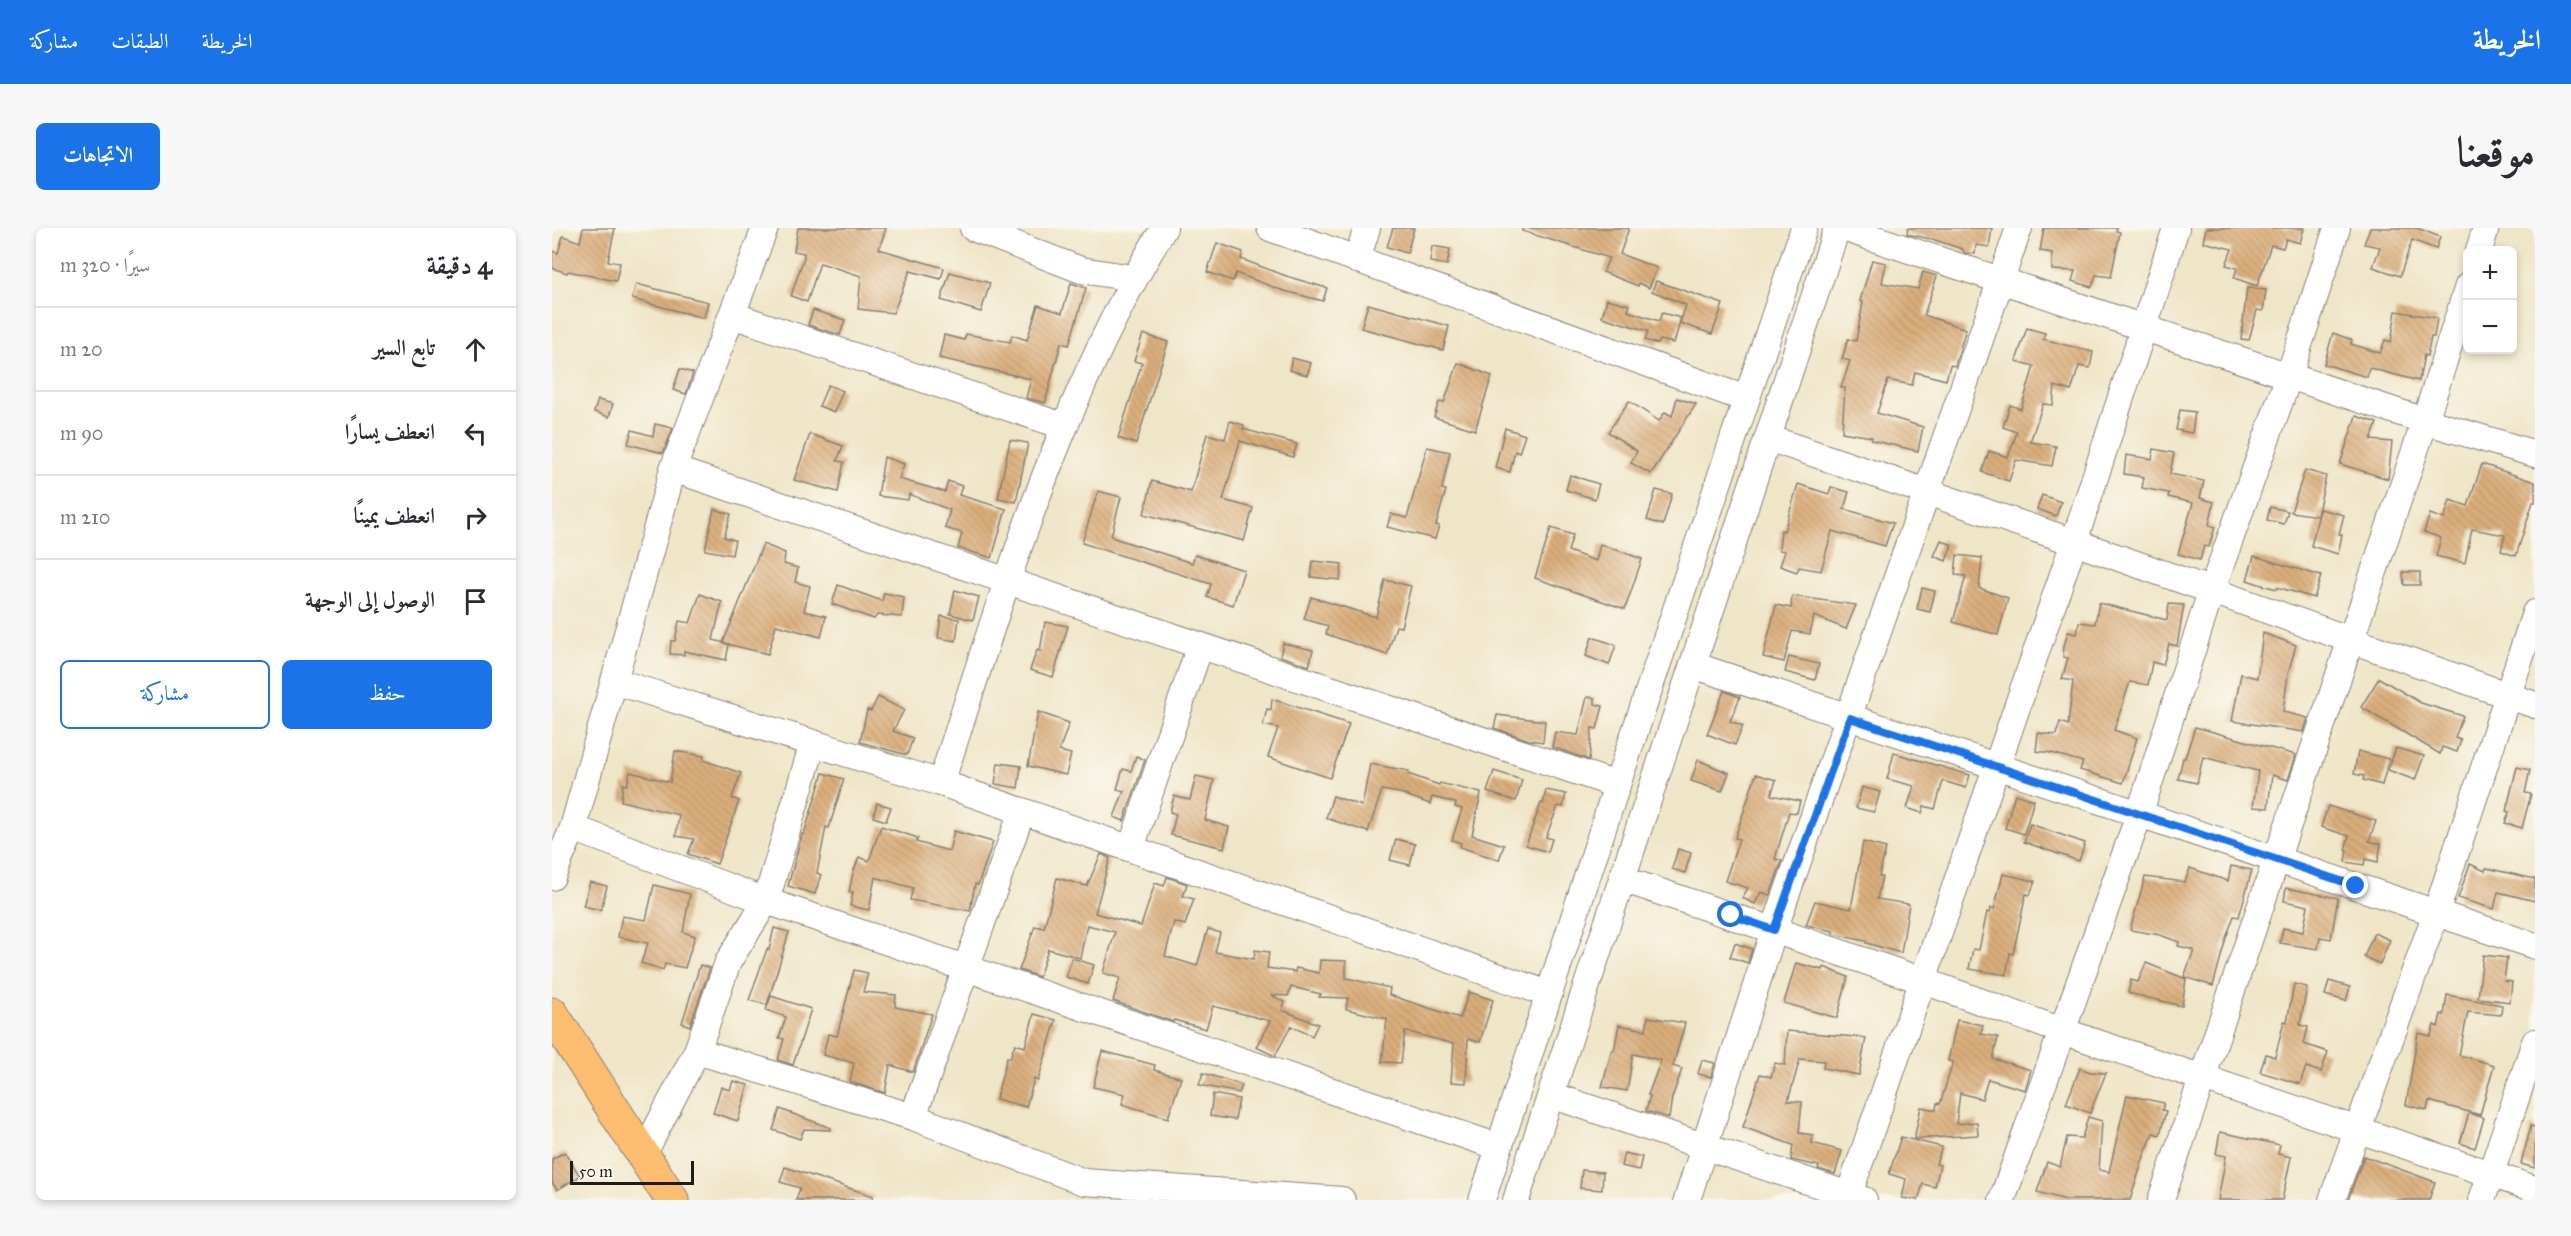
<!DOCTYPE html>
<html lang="ar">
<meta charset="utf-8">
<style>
:root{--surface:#fff;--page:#f7f7f7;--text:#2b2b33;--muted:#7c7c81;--line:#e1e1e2;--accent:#1a73e8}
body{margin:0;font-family:"IM FELL Great Primer",Amiri,serif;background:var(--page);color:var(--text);direction:rtl}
.controls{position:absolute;right:18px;top:18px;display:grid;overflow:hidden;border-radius:9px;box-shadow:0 3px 9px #0003}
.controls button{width:54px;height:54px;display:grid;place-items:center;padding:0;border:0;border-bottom:2px solid var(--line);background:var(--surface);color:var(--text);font:30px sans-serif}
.scale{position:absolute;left:18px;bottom:15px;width:124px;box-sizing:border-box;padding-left:6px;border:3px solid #1c1c1c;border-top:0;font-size:16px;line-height:21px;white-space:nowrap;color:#1c1c1c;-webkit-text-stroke:4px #fbf7ec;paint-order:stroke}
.stop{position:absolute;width:18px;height:18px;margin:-14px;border:4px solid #1a73e8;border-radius:50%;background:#fff}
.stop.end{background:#1a73e8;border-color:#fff;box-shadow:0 2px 6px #0008}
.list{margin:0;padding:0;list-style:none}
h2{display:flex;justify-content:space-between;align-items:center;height:78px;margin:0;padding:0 24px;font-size:26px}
h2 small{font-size:20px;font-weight:400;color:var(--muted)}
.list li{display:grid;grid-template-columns:39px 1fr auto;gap:18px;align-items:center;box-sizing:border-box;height:84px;padding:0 24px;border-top:2px solid var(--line)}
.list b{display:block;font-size:22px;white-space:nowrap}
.list em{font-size:20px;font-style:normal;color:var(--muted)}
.actions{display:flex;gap:12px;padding:18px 24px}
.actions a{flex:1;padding:14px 0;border:2px solid var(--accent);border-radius:9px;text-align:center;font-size:21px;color:var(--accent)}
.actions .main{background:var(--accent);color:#fff}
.icon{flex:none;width:33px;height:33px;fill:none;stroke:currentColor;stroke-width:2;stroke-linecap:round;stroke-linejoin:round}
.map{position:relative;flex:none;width:1983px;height:972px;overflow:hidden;direction:ltr;border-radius:9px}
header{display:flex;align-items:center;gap:36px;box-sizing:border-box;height:84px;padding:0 30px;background:var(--accent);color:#fff}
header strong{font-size:28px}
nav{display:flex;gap:33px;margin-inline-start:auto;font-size:21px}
.intro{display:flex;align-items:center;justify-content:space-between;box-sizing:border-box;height:144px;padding:0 36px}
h1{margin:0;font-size:42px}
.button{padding:15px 27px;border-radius:9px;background:var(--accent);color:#fff;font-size:21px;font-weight:700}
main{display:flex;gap:36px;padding:0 36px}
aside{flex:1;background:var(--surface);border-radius:9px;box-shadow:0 3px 9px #0003}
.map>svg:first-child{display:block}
</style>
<header>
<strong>الخريطة</strong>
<nav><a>الخريطة</a><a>الطبقات</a><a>مشاركة</a></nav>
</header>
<div class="intro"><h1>موقعنا</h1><a class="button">الاتجاهات</a></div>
<main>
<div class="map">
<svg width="1983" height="972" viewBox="0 0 1983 972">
<defs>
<pattern id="building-back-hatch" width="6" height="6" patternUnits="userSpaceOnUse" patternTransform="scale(1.5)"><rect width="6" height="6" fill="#daae7b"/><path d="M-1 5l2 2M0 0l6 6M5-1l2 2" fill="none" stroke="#ba956a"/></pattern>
</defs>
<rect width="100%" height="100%" fill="#fbf7ec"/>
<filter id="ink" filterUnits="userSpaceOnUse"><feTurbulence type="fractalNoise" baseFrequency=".0167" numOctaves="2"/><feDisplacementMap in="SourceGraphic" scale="12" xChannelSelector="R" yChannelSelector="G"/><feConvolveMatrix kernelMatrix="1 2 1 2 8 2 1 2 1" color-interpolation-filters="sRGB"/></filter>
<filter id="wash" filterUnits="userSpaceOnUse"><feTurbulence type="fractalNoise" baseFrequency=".008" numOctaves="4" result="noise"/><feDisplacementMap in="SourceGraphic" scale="24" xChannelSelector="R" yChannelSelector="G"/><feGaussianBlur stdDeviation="1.35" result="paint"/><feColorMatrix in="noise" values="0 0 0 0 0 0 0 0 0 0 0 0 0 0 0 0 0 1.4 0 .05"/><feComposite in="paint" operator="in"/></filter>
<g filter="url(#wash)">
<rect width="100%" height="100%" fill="#efe5c7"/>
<g id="blocks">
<g fill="url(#building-back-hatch)">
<polygon points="31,0 63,0 56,33 68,35 64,53 16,43 15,45 0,40 0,23 6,25 11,8 28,14"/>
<polygon points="246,0 334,0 327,21 392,40 389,51 358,43 341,85 306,81 309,48 268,35 255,74 239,68 252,29 252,25 242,23"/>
<polygon points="841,0 862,0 855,25 835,19"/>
<polygon points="970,0 1077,0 1068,26 1105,40 1097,60 1087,55 1086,58 1051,44 1057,30 970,3"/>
<polygon points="1356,0 1440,0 1437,19 1424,17 1423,26 1413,25 1410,21 1383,12 1355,6"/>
<polygon points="1492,0 1565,0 1564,3 1568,4 1559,49 1544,47 1540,59 1520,53 1523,43 1500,42 1500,25 1488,23"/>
<polygon points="1654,0 1752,0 1748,15 1734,11 1731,20 1719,17 1705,58 1682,50 1685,40 1674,37 1680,21 1651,14"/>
<polygon points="1818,0 1865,0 1888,9 1884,21 1860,12 1848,48 1821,39 1828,19 1812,16"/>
<polygon points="665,15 691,24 689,31 737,49 775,60 771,73 729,62 684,45 681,53 655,44"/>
<polygon points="880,18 898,21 895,37 878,34"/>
<polygon points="1320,32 1334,35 1330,55 1366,61 1371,44 1385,48 1372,87 1414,101 1403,138 1398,137 1394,152 1363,144 1360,157 1336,152 1325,185 1371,199 1366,223 1319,212 1320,209 1290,204 1293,160 1289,159 1298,133 1290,131 1296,111 1304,113 1311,74 1308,73"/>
<polygon points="398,44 438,55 429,84 389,72"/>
<polygon points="1104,53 1171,76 1160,106 1128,95 1134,77 1100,63"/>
<polygon points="519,55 534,60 517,117 509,115 493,175 474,170 479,151 387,130 392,107 412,112 414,106 458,114 460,107 475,112 486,77 510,85"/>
<polygon points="84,56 156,74 152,90 80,71"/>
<polygon points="1695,60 1714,62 1711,83 1705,82 1697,112 1689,111"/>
<polygon points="1055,71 1078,77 1076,83 1107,93 1110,85 1129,90 1122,115 1108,112 1106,116 1093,112 1096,103 1050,89"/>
<polygon points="816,76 897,98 891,122 809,100"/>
<polygon points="261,82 293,92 288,107 256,97"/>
<polygon points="1844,83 1885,90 1882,109 1879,109 1875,128 1872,127 1867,153 1817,140 1815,149 1772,136 1781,105 1800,112 1799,116 1828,125 1833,112 1839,114"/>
<polygon points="1475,100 1493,105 1491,111 1541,124 1538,140 1527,138 1519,163 1503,158 1501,177 1491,176 1478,214 1504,218 1500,238 1464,232 1457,253 1430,244 1437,223 1456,229 1465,204 1451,199 1458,177 1469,181 1482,138 1464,133"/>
<polygon points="591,106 616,114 584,216 566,210 590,135 582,133"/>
<polygon points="740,130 759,135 755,147 737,142"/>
<polygon points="906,135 940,148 923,202 882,189 887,174 892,175"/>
<polygon points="128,141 141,145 134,166 121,162"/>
<polygon points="276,157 291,163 282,184 267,178"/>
<polygon points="1125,170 1144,176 1099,246 1079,235 1085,223 1056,204 1077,173 1107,193 1113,184 1120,188"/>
<polygon points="46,172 61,176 57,189 42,184"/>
<polygon points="1628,182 1643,184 1640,205 1624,202"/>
<polygon points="1804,188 1825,195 1819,212 1840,214 1836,251 1788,236"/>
<polygon points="678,193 692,197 691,201 745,216 741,229 688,213 671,272 701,280 692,313 592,286 600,253 639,264 655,206 673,211"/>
<polygon points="103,196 121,200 111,225 76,216 80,202 101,208"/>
<polygon points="953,200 973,207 967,225 963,223 958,244 943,240"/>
<polygon points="258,206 291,218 285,233 292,234 286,264 242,252"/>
<polygon points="458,212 476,215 464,274 446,270"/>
<polygon points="875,219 898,224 890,261 894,262 884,297 887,298 883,311 835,299 839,286 855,290"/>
<polygon points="1602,221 1622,225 1618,246 1652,253 1648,270 1662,274 1657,297 1663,299 1657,319 1652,318 1648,332 1626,326 1641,275 1616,269 1617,265 1590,260 1592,249 1572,246 1574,227 1600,231"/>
<polygon points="332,229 352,236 347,251 393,264 396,253 410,258 407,267 454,281 440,330 406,320 410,305 393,300 398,282 357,266 356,272 326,268"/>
<polygon points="1930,236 1983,254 1983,274 1981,274 1964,328 1949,323 1953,307 1920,301 1913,335 1884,328 1889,310 1872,304 1878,286 1892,291 1898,272 1916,278"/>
<polygon points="1753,242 1774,248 1765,288 1739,284"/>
<polygon points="1018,247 1047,256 1043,271 1014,262"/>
<polygon points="1246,256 1277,266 1279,259 1297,264 1292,281 1341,295 1333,318 1280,303 1269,343 1247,339 1245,344 1228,338 1233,323 1227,322 1229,302 1232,303"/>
<polygon points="1104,262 1120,266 1111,297 1095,292"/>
<polygon points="546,263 569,269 559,308 562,310 640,335 643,327 692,342 681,377 655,369 659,356 530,315"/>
<polygon points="1490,267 1509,274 1504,288 1485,281"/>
<polygon points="1718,279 1736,283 1732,296 1715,292"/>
<polygon points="162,281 179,286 172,309 183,312 180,327 153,322"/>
<polygon points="1768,281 1792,287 1787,306 1790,307 1786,326 1759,318"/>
<polygon points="999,300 1021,307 1016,323 1044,333 1048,316 1090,331 1073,381 983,350"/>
<polygon points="1389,312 1400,317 1394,333 1382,328"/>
<polygon points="211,316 233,325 232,336 246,340 243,354 258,358 252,383 274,388 269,409 224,397 216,426 171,415"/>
<polygon points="1405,327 1430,330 1427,360 1456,370 1446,407 1401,394 1414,348 1403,347"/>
<polygon points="1702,328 1769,348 1762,370 1725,359 1725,361 1713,358 1695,352"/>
<polygon points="761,333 790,336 788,352 759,349"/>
<polygon points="1851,344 1868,344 1868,357 1852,357"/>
<polygon points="833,352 859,358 849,399 844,398 835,427 774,406 776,398 752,391 759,369 824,389"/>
<polygon points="286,357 330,373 332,365 352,369 350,389 325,387 322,391 280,376"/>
<polygon points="1370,360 1383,363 1378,384 1365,381"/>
<polygon points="403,362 427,369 421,392 398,386"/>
<polygon points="148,366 170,374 161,412 177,416 174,432 132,423 132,427 118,426 119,413 123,413 127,393 138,395"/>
<polygon points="1240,368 1304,377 1294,401 1262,388 1258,406 1240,403 1232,434 1211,429 1224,377 1239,380"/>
<polygon points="1547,375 1615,392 1617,376 1632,377 1625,418 1617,416 1611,437 1600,434 1596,457 1578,454 1562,502 1585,510 1571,555 1528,542 1531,534 1500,525 1484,523 1486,505 1504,507 1508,494 1516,497 1521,453 1510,451 1516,430 1511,429 1512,418 1516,404 1525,406 1527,394 1543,396"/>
<polygon points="389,388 407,391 404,413 386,410"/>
<polygon points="493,394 516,398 501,449 478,442 485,422 488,423"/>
<polygon points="1711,405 1744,417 1736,446 1731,484 1756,490 1752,504 1680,493 1689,446 1705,450"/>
<polygon points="1040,409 1064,417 1057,437 1034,428"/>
<polygon points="731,415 761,422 757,438 728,428"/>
<polygon points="1237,429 1267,436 1263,452 1233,444"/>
<polygon points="1827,450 1869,475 1911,488 1903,510 1909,512 1905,524 1890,519 1888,526 1809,479"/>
<polygon points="1172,463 1188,469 1178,493 1191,498 1183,517 1155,506"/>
<polygon points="326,469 352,482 341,503 361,510 355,527 308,514 315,482 319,483"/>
<polygon points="1035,469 1043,470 1043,476 1051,478 1045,501 1040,500 1037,532 1000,519 1003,504 1026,507"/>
<polygon points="720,471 797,496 778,550 716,529 726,500 711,497 715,481 719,482"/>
<polygon points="486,484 517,495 507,523 519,526 514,547 476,538"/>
<polygon points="945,487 993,493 991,514 977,512 942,500"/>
<polygon points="1643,499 1744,527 1736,552 1720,547 1716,580 1701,579 1706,543 1651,529 1645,555 1626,551 1631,530 1633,530"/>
<polygon points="1844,520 1872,528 1863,552 1836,542"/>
<polygon points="123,523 152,528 151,532 189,545 180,570 187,573 165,636 136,626 142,611 124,608 127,587 69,573 71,556 75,557 78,544 118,554"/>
<polygon points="1806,523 1837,531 1830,557 1811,552 1812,548 1802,546"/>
<polygon points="1342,525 1418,547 1414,560 1391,553 1383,581 1372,578 1370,585 1355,580 1362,558 1335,551"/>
<polygon points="584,528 593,532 572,593 562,589 572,563 565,561 571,541 579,543"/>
<polygon points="1146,532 1177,545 1170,563 1139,553"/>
<polygon points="446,535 469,538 466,560 443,556"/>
<polygon points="818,536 857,543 856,546 887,557 888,555 929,565 920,607 952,617 947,632 908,619 909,615 900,612 910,581 903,579 904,575 880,569 878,576 848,565 830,562 816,604 774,590 781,568 810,578"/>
<polygon points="1965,539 1978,542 1973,565 1979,566 1970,600 1953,595 1957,584 1954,583"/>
<polygon points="942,543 970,552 964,573 935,564"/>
<polygon points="271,545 292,551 277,600 274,599 265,645 269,647 263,666 236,658 250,606 252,606"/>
<polygon points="1204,546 1224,552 1219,567 1248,573 1245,585 1237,584 1223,631 1230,633 1218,667 1209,664 1203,676 1190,670 1196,660 1173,653 1187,611 1183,610"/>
<polygon points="644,548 662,552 653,592 677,599 672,620 619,607 624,586 618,584 622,568 638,572"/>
<polygon points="1310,559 1328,564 1322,584 1304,580"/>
<polygon points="994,562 1014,566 1011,579 1006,578 994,609 1000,611 996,624 974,617 989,575 991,576"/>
<polygon points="1463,566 1482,572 1472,606 1453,600"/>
<polygon points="325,575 339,579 334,593 321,589"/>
<polygon points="1776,578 1824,593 1817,613 1829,616 1826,634 1813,631 1812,637 1793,634 1795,622 1793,622 1797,608 1769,599"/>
<polygon points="1478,596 1533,615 1527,633 1472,614"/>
<polygon points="329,598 366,610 364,614 397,623 402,603 441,614 426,657 423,656 418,683 358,672 361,660 323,649 317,682 298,678 301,664 297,664 301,645 307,629 317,633"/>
<polygon points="844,611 863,616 858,637 838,632"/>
<polygon points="1311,614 1334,620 1327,648 1330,649 1325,671 1357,676 1349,725 1314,715 1314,713 1281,706 1281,703 1254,697 1263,673 1299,681"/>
<polygon points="1126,621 1139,625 1133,645 1120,641"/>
<polygon points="549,626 558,630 543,685 589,698 603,655 612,658 615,649 635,656 631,668 642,671 633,697 622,694 613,728 645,738 656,701 668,705 663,724 702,731 703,722 717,724 715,740 743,744 744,740 767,745 768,732 794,733 794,750 838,760 837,767 908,790 917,764 941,772 928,814 916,811 914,855 899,854 902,816 857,804 853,804 849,835 830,834 835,791 794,781 796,770 767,769 769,766 739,759 736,768 719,767 733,774 730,782 766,796 760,808 739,798 723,828 704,819 718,793 661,778 654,801 622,792 621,794 561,773 568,750 551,745 563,704 535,697 528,730 496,721 487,749 467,742 483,698 492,700 505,650 535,658"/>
<polygon points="1918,636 1933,643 1934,640 1983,651 1983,673 1946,664 1942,681 1906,670"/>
<polygon points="1679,638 1700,642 1687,689 1682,688 1674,710 1661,758 1632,749 1642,722 1626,718 1627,714 1608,707 1578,702 1593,649 1633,654 1638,640 1676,653"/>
<polygon points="1451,646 1483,653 1478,667 1474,666 1461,726 1458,725 1454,747 1417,741 1421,721 1427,722 1435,684 1438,685 1439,680 1442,681"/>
<polygon points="38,654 55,658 49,682 31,678"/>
<polygon points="102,657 138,666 131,704 143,708 133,740 113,736 111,742 89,735 96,715 66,709 70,688 94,692"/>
<polygon points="1734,660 1786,670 1779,711 1768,709 1766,721 1728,715 1731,700 1751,704 1756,678 1732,673"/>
<polygon points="222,700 237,704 215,777 197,772 215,721 217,722"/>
<polygon points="1822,705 1838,712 1828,736 1812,729"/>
<polygon points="1183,715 1200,721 1196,735 1178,729"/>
<polygon points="1931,727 1955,730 1952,753 1960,754 1958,774 1926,770"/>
<polygon points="520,730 542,737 536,756 514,749"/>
<polygon points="1244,735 1271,742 1272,739 1296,749 1285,790 1232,775"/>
<polygon points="1594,735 1634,751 1630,778 1576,765 1579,752 1586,754"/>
<polygon points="148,737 158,740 138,798 130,795"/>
<polygon points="302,742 316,745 311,764 344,767 343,779 380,786 361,844 338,837 333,865 298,854 302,835 271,827 276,806 285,808"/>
<polygon points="1777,753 1798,759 1794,773 1773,767"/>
<polygon points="1742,756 1755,759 1748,797 1756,799 1752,816 1776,824 1769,844 1754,839 1748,856 1708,844 1714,826 1723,829 1732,793 1735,794"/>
<polygon points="1895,767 1950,777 1949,787 1916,784 1907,827 1942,837 1928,887 1877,873 1875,882 1854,877 1866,805 1879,808 1882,797 1886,799 1889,786 1892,787"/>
<polygon points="219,768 259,781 241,837 226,832 232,811 227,810 234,789 214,782"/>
<polygon points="482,786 504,792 486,853 482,851 474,879 444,871 455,829 458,830 463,816 473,819"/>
<polygon points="1096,789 1133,795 1121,838 1130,841 1120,870 1117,890 1094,883 1098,868 1096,867 1109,832 1081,826 1075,863 1050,859 1060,822 1062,823 1067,797 1094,802"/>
<polygon points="1405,792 1431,797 1429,806 1446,809 1441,831 1479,842 1473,862 1436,851 1430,871 1408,865 1404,896 1425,894 1426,907 1362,911 1369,879 1384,882 1385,875 1388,876 1401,834 1396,833"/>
<polygon points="1235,803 1314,810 1307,847 1271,840 1272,833 1248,831 1236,873 1250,874 1247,905 1261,907 1260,915 1290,923 1283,946 1266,941 1267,938 1239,932 1241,917 1191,899 1208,846 1219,849 1223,835 1233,837"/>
<polygon points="550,823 603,837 602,842 629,850 616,890 570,876 573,866 541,859"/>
<polygon points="1150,832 1163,835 1159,849 1146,846"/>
<polygon points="1528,840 1538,844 1554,845 1538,885 1514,876"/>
<polygon points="651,845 690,857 687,865 647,857"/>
<polygon points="181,853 196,857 186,893 161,885 169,859 178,862"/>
<polygon points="661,866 687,871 683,892 658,888"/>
<polygon points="1575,867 1612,875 1610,882 1614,883 1608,907 1601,905 1596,919 1595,919 1578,972 1514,972 1485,964 1495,934 1508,939 1515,909 1530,910 1536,889 1550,893 1547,942 1557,944"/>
<polygon points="228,881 279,900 279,902 252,901 248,911 221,902"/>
<polygon points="1917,885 1932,890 1923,920 1908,915"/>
<polygon points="1979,898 1983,899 1983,940 1969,936"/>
<polygon points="1668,904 1728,917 1726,926 1739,929 1730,972 1666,972 1674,928 1664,926"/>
<polygon points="1349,909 1390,919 1384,936 1388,937 1383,959 1371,956 1366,972 1350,970 1354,951 1337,946"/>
<polygon points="13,924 28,948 5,962 0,954 0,931"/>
<polygon points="1072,925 1090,929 1087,942 1069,938"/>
<polygon points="1812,928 1883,954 1877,972 1796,972"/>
<polygon points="233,939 321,968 320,972 244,972 248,960 228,954"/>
<polygon points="1030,942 1051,944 1050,962 1028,960"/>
</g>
</g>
</g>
<g filter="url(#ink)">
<use href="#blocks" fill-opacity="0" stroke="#868072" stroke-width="1.5"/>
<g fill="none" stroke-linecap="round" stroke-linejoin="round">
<defs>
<g id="minor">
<polyline points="421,0 529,42 581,50"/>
<polyline points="718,0 1194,171"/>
<polyline points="1291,0 1873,193 1983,226"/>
<polyline points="1927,22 1934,0"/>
<polyline points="805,32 815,0"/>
<polyline points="180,87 511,198"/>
<polyline points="1216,210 1522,314 1983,477"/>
<polyline points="121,241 1065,557"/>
<polyline points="1141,437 1983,718"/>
<polyline points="62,453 389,555 997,766"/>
<path d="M 389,555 C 451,366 507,171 612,0"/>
<polyline points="21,600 214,673 947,919"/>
<polyline points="579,620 648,418"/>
<polyline points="0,649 21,600 121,241 213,0"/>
<polyline points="1070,651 1369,752 1510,803 1983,961"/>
<polyline points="145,823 361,889 532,954 790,972"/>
<polyline points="999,867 1312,972"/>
<polyline points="361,889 470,583"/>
<polyline points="91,927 145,823 176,734 214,673 261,515"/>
<polyline points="930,972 1065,557 1252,0"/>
<polyline points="964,972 1285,0"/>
<polyline points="1135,972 1222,702 1467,0"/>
<polyline points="1295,972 1522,314 1624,0"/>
<polyline points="1450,972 1587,587 1659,364 1737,148 1785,0"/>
<polyline points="1609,972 1873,193 1916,58"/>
<polyline points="1780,972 1884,685 1983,385"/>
<polyline points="1930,972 1983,814"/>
</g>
<polyline id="highway" points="0,786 120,972"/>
</defs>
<use href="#minor" stroke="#868072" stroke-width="28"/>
<use href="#highway" stroke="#868072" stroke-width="35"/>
<use href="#minor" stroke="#fff" stroke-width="26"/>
<use href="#highway" stroke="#fdbd6f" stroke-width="33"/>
</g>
</g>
<g fill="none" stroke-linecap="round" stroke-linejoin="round" filter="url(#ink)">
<polyline stroke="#1a73e8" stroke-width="8" points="1179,687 1222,702 1298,490 1804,658"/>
</g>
</svg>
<div class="controls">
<button>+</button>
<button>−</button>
</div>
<div class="scale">50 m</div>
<div class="stop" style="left:1179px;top:687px"></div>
<div class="stop end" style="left:1804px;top:658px"></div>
</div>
<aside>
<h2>4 دقيقة<small>سيرًا · 320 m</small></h2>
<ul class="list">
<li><svg class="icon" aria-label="ahead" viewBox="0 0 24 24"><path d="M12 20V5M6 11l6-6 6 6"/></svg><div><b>تابع السير</b></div><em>20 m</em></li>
<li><svg class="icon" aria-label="left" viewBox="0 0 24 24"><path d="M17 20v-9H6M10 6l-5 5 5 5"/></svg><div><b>انعطف يسارًا</b></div><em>90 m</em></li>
<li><svg class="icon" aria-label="right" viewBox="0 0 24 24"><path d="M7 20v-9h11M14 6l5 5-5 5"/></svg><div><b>انعطف يمينًا</b></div><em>210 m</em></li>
<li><svg class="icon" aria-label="arrive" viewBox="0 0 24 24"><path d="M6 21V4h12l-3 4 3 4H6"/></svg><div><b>الوصول إلى الوجهة</b></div></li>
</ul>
<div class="actions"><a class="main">حفظ</a><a>مشاركة</a></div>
</aside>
</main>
